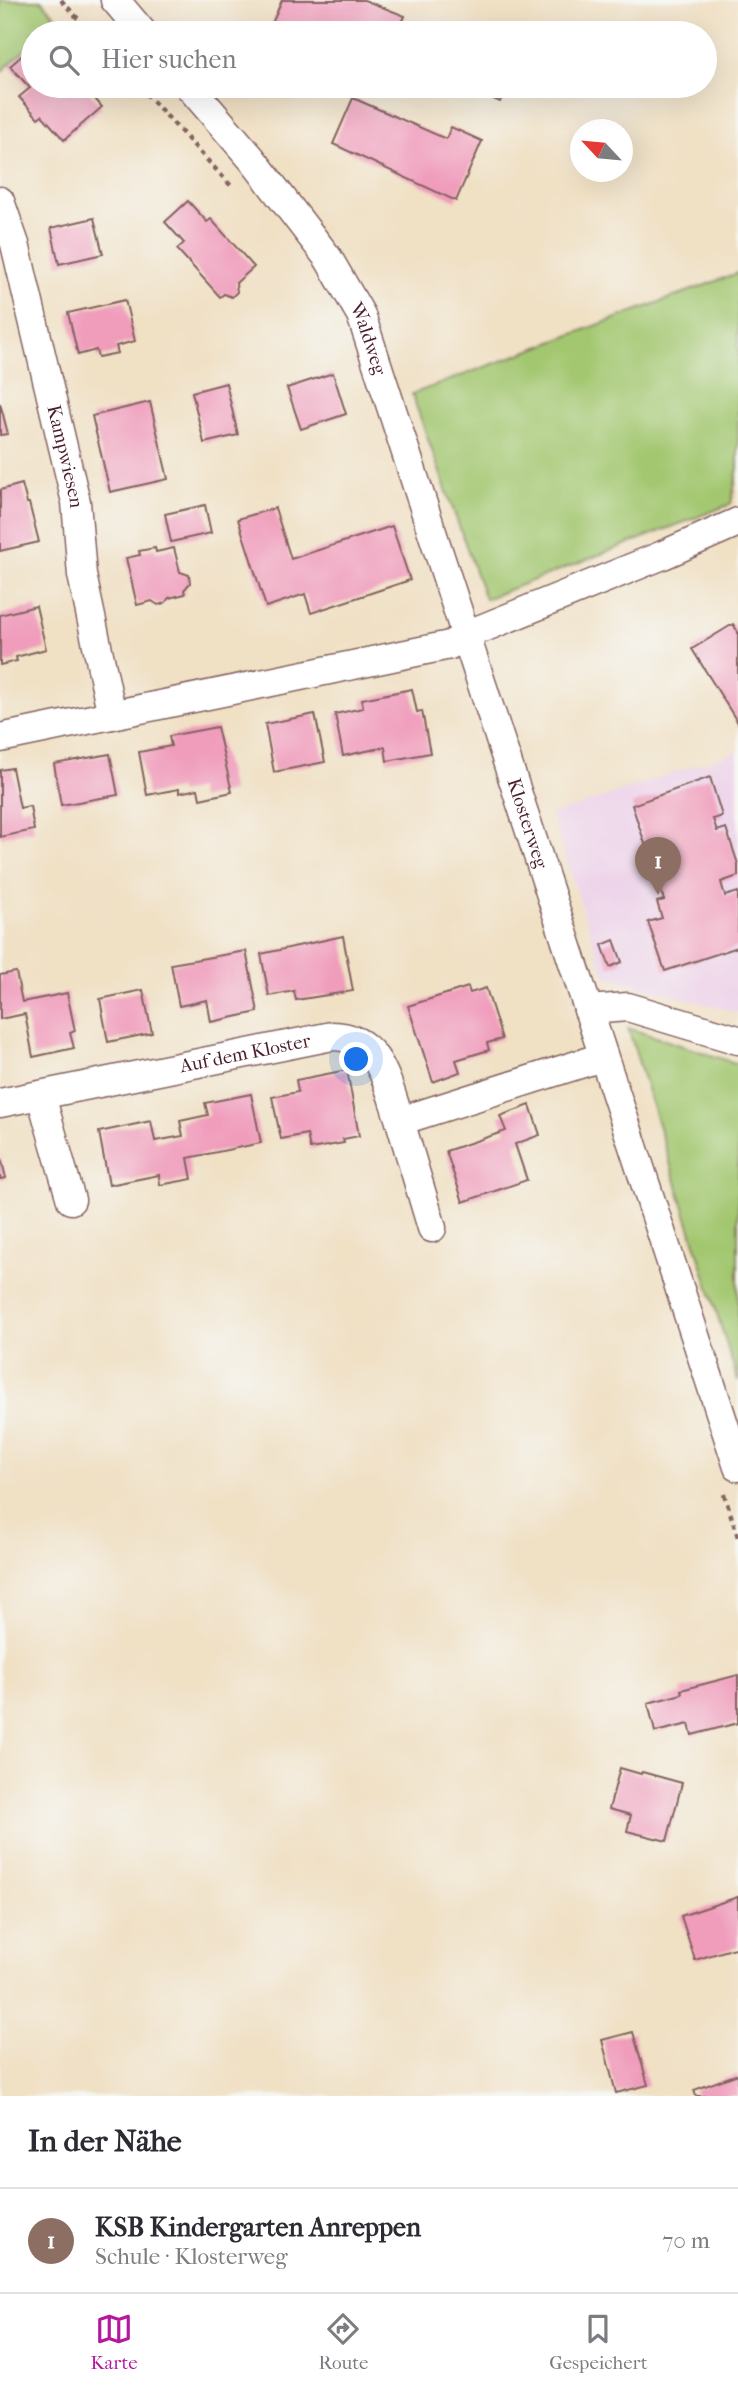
<!DOCTYPE html>
<html lang="de">
<meta charset="utf-8">
<style>
:root{--surface:#fff;--page:#f2f2f3;--text:#2b2b33;--muted:#7c7c81;--line:#e1e1e2;--accent:#b5179e}
body{margin:0;font-family:"IM FELL French Canon",serif;background:var(--page);color:var(--text)}
.compass{position:absolute;left:570px;top:119px;width:63px;height:63px;border-radius:50%;background:var(--surface);box-shadow:0 7px 28px #0002;rotate:296deg}
.you{position:absolute;left:357px;top:1060px;width:24px;height:24px;margin:-18px;border:5px solid #fff;border-radius:50%;background:#1a73e8;box-shadow:0 0 0 10px #1a73e833}
.badge{display:grid;place-items:center;width:46px;height:46px;border-radius:50%;background:var(--accent);color:#fff;font-size:23px;font-weight:700}
.pin{position:absolute;translate:-50% -58px;filter:drop-shadow(0 2px 4px #0008)}
.pin::after{content:'';position:absolute;top:37px;width:24px;height:21px;background:inherit;clip-path:polygon(0 0,100% 0,50% 100%)}
.list{margin:0;padding:0;list-style:none}
h2{display:flex;justify-content:space-between;align-items:center;height:91px;margin:0;padding:0 28px;font-size:30px}
h2 small{font-size:23px;font-weight:400;color:var(--muted)}
.list li{display:grid;grid-template-columns:46px 1fr auto;gap:21px;align-items:center;box-sizing:border-box;height:105px;padding:0 28px;border-top:2px solid var(--line)}
.list b{display:block;font-size:26px;white-space:nowrap}
.list p{margin:0;font-size:23px;white-space:nowrap;color:var(--muted)}
.list em{font-size:23px;font-style:normal;color:var(--muted)}
.icon{flex:none;width:38px;height:38px;fill:none;stroke:currentColor;stroke-width:2;stroke-linecap:round;stroke-linejoin:round}
.map{position:relative;flex:none;width:738px;height:2096px;overflow:hidden}
.search{position:absolute;background:var(--surface);box-shadow:0 7px 28px #0002;left:21px;right:21px;top:21px;height:77px;display:flex;align-items:center;gap:18px;box-sizing:border-box;padding:0 24px;border-radius:38px;color:var(--muted);font-size:26px}
.sheet{height:196px;background:var(--surface)}
nav{display:flex;justify-content:space-around;align-items:center;box-sizing:border-box;height:98px;border-top:2px solid var(--line);background:var(--surface);font-size:19px;color:var(--muted)}
nav a{display:grid;justify-items:center;gap:4px}
nav .on{color:var(--accent)}
.map>svg:first-child{display:block}
</style>
<div class="map">
<svg width="738" height="2096" viewBox="0 0 738 2096">
<rect width="100%" height="100%" fill="#f6f6f2"/>
<filter id="ink" filterUnits="userSpaceOnUse"><feTurbulence type="fractalNoise" baseFrequency=".0143" numOctaves="2"/><feDisplacementMap in="SourceGraphic" scale="14" xChannelSelector="R" yChannelSelector="G"/><feConvolveMatrix kernelMatrix="1 2 1 2 8 2 1 2 1" color-interpolation-filters="sRGB"/></filter>
<filter id="wash" filterUnits="userSpaceOnUse"><feTurbulence type="fractalNoise" baseFrequency=".00686" numOctaves="4" result="noise"/><feDisplacementMap in="SourceGraphic" scale="28" xChannelSelector="R" yChannelSelector="G"/><feGaussianBlur stdDeviation="1.57" result="paint"/><feColorMatrix in="noise" values="0 0 0 0 0 0 0 0 0 0 0 0 0 0 0 0 0 1.4 0 .05"/><feComposite in="paint" operator="in"/></filter>
<g filter="url(#wash)">
<rect width="100%" height="100%" fill="#f0e0c4"/>
<polygon fill="#edd1e9" points="738,751 738,1013 605,976 551,815"/>
<g fill="#a3c770" stroke="#76734e" stroke-width="2">
<polygon points="0,0 41,0 58,19 43,33 33,33 33,42 0,73"/>
<polygon points="738,273 738,468 731,504 485,599 412,394"/>
<polygon points="628,1028 738,1064 738,1381"/>
</g>
<g id="blocks">
<g fill="#f09cbb">
<polygon points="282,0 364,0 405,16 398,33 268,33"/>
<polygon points="33,46 33,86 77,86 80,88 84,86 102,107 64,140 42,115 38,118 19,97 30,88 10,66"/>
<polygon points="475,86 507,86 500,102 473,90"/>
<polygon points="353,98 446,139 451,127 482,141 456,201 333,144"/>
<polygon points="188,201 207,222 211,219 254,267 236,283 237,292 232,297 224,294 220,297 177,249 184,243 165,222"/>
<polygon points="94,218 103,254 59,264 51,228"/>
<polygon points="125,300 135,341 116,346 118,353 98,357 96,350 78,355 68,313"/>
<polygon points="333,373 346,414 301,429 287,388"/>
<polygon points="226,383 238,435 204,443 192,392"/>
<polygon points="150,402 168,479 110,492 92,416"/>
<polygon points="0,403 8,434 0,435"/>
<polygon points="22,484 27,503 29,503 39,542 0,551 0,490"/>
<polygon points="205,505 211,533 171,542 165,514"/>
<polygon points="275,508 291,559 392,526 410,580 311,613 305,594 266,607 238,519"/>
<polygon points="155,548 156,552 174,548 180,572 189,575 190,583 184,590 185,594 169,598 165,603 158,605 152,601 137,605 126,558 140,555 139,551"/>
<polygon points="36,606 46,649 16,657 17,661 0,665 0,615"/>
<polygon points="733,624 738,632 738,723 692,649"/>
<polygon points="412,689 417,712 422,711 430,753 387,761 385,747 343,756 335,714 363,708 362,699"/>
<polygon points="315,714 325,762 274,772 265,724"/>
<polygon points="217,727 232,792 200,799 198,789 179,793 179,789 147,795 139,752 171,746 169,736"/>
<polygon points="110,754 118,795 61,805 54,764"/>
<polygon points="12,768 20,808 30,806 34,830 0,837 0,770"/>
<polygon points="710,777 722,816 713,819 717,831 726,828 738,864 738,876 721,882 725,896 738,892 738,947 665,971 648,922 662,918 657,902 664,900 632,805"/>
<polygon points="343,936 353,991 296,1000 294,991 269,996 261,954"/>
<polygon points="614,940 622,962 610,967 602,945"/>
<polygon points="246,951 258,1012 211,1022 207,1000 179,1006 171,964"/>
<polygon points="16,972 22,1002 67,993 75,1031 70,1033 74,1048 33,1057 25,1014 0,1019 0,975"/>
<polygon points="468,987 470,993 486,988 502,1039 487,1043 489,1050 456,1060 460,1072 433,1082 408,1006"/>
<polygon points="143,990 152,1033 108,1042 100,999"/>
<polygon points="347,1070 359,1136 343,1139 344,1143 310,1149 307,1134 281,1139 272,1097 298,1092 296,1080"/>
<polygon points="251,1094 261,1143 188,1158 192,1179 160,1185 159,1175 109,1185 99,1132 151,1121 155,1141 183,1136 180,1121 208,1115 205,1103"/>
<polygon points="530,1105 540,1135 515,1144 527,1180 463,1202 446,1151 506,1131 500,1116"/>
<polygon points="0,1154 6,1178 0,1179"/>
<polygon points="738,1675 738,1723 692,1735 689,1724 655,1732 648,1703 682,1694 681,1690"/>
<polygon points="620,1768 641,1774 642,1772 682,1783 667,1841 627,1831 631,1815 609,1809"/>
<polygon points="738,1897 738,1947 695,1960 681,1916"/>
<polygon points="633,2032 648,2085 616,2093 602,2040"/>
<polygon points="738,2074 738,2096 696,2096 694,2090"/>
</g>
</g>
</g>
<g filter="url(#ink)">
<use href="#blocks" fill-opacity="0" stroke="#846361" stroke-width="2"/>
<g fill="none" stroke-linecap="round" stroke-linejoin="round">
<defs>
<g id="street">
<polyline points="115,0 143,33"/>
<path id="s1" d="M 189,86 L 252,159 L 328,258 L 361,315 L 738,1467"/>
<path id="s2" d="M 0,201 L 15,244 L 76,502 L 82,575 L 112,715"/>
<polyline points="0,738 450,645 466,635 663,555 738,522"/>
<polyline points="588,1010 628,1007 738,1040"/>
<polyline points="41,1096 71,1200"/>
<path id="s3" d="M 0,1103 L 332,1036 C 380,1036 387,1084 400,1121 L 602,1057"/>
<polyline points="400,1121 432,1228"/>
</g>
</defs>
<use href="#street" stroke="#846361" stroke-width="31"/>
<g stroke="#846361" stroke-width="4.5" stroke-dasharray="5 5" stroke-linecap="butt">
<polyline points="61,0 91,33"/>
<polyline points="139,86 233,188"/>
<polyline points="724,1494 738,1537"/>
</g>
<use href="#street" stroke="#fff" stroke-width="28"/>
</g>
</g>
<g text-anchor="middle" dominant-baseline="central" stroke-width="7" stroke-linejoin="round" paint-order="stroke">
<g font-size="19" fill="#4a1f2b" stroke="#f6f6f2">
<text stroke="none"><textPath href="#s1" startOffset="312">Waldweg</textPath></text>
<text stroke="none"><textPath href="#s2" startOffset="264">Kampwiesen</textPath></text>
<text stroke="none"><textPath href="#s1" startOffset="822">Klosterweg</textPath></text>
<text stroke="none"><textPath href="#s3" startOffset="250">Auf dem Kloster</textPath></text>
</g>
</g>
</svg>
<svg class="compass" viewBox="-18 -18 36 36"><path d="M0-13l5 13h-10z" fill="#e53935"/><path d="M0 13l5-13h-10z" fill="#7c7c81"/></svg>
<div class="you"></div>
<div class="pin badge" style="left:658px;top:895px;background:#8d6e63">1</div>
<div class="search"><svg class="icon" aria-label="search" viewBox="0 0 24 24"><circle cx="10" cy="10" r="6"/><path d="M15 15l6 6"/></svg>Hier suchen</div>
</div>
<section class="sheet">
<h2>In der Nähe<small></small></h2>
<ul class="list">
<li><span class="badge" style="background:#8d6e63">1</span><div><b>KSB Kindergarten Anreppen</b><p>Schule · Klosterweg</p></div><em>70 m</em></li>
</ul>
</section>
<nav>
<a class="on"><svg class="icon" aria-label="map" viewBox="0 0 24 24"><path d="M3 6l6-2 6 2 6-2v14l-6 2-6-2-6 2zM9 4v14M15 6v14"/></svg>Karte</a>
<a><svg class="icon" aria-label="directions" viewBox="0 0 24 24"><path d="M12 3l9 9-9 9-9-9zM9 14v-3h6M13 9l2 2-2 2"/></svg>Route</a>
<a><svg class="icon" aria-label="saved" viewBox="0 0 24 24"><path d="M7 4h10v16l-5-4-5 4z"/></svg>Gespeichert</a>
</nav>
